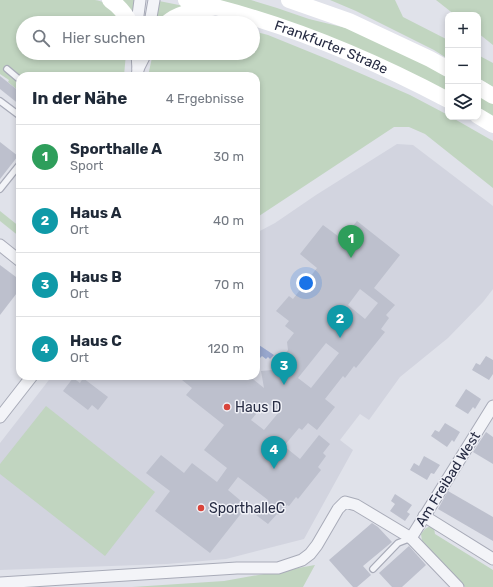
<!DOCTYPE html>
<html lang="de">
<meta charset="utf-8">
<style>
:root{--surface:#fff;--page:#f6f6f7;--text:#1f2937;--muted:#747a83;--line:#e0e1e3;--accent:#0f766e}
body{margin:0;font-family:Rubik,sans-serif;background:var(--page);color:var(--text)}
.controls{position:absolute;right:12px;top:12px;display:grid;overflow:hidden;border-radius:8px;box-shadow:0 2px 6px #0003}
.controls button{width:36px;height:36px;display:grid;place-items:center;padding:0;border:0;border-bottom:1px solid var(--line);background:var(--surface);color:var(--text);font:20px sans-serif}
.you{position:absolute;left:306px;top:283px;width:14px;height:14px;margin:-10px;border:3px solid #fff;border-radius:50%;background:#1a73e8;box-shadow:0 0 0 6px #1a73e833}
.badge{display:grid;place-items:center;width:26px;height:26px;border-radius:50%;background:var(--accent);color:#fff;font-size:13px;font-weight:700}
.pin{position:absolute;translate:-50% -33px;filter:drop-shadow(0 1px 2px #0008)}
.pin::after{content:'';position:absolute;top:21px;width:14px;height:12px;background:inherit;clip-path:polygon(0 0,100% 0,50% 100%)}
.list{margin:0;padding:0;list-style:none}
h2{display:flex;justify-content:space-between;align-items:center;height:52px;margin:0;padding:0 16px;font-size:17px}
h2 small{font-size:13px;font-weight:400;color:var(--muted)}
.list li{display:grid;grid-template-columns:26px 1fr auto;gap:12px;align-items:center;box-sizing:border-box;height:64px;padding:0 16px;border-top:1px solid var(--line)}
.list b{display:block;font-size:15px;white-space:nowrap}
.list p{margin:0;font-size:13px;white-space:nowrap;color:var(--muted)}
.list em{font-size:13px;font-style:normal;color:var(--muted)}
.icon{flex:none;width:22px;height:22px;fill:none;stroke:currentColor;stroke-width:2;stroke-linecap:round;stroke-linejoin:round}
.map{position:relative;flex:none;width:493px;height:587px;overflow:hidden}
.search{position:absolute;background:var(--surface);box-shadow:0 2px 6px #0003;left:16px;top:16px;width:244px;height:44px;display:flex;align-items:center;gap:10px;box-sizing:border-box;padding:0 14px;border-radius:22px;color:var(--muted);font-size:15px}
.panel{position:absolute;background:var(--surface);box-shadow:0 2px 6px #0003;left:16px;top:72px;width:244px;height:308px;border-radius:12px}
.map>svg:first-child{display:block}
</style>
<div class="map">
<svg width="493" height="587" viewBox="0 0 493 587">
<rect width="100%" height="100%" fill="#e0e2ea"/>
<polygon fill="#d2d4df" points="397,144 413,145 493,206 493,289 483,302 448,338 400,377 369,420 360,414 340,440 353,450 304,539 226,559 167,564 0,570 0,443 52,376 256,376 256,233 275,223 316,195"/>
<g fill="#c1d5c0">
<path d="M 0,0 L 95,0 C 111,3 115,10 124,23 L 23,23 L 23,53 L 126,53 L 124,76 L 20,76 L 20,92 L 8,82 L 9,80 L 0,74 Z"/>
<polygon points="119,0 135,0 133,16"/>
<polygon points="212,0 251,0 277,8 309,19 350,29 426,64 448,77 448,93"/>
<polygon points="330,0 395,0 403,17 448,40 448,59 434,50 356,11"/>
<polygon points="436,0 493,0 493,45 478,33 478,15 455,15"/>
<polygon points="159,1 189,7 160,23 156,23"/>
<polygon points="196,16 225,23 173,23"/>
<polygon points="253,31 268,35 332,61 410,95 448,115 448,117 451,117 493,141 493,188 425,134 409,127 394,127 256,218 256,76 148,76 153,53 253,53"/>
<polygon points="478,55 493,63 493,87 478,78"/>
<polygon points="478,94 493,103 493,118 478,109"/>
<polygon points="0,211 20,227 20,237 0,221"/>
<polygon points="46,406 155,492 105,556 0,474 0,464"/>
<polygon points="430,526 434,528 435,534 493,570 493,587 465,587 422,541 421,534 425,529"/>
<polygon points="315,565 303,587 132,587 224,581"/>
</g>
<polygon fill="#98a7cd" points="256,345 258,346 259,345 274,355 270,359 268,357 266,359 262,356 260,358 256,355"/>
<g fill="#bdc0cd" fill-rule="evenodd">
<polygon points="0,76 20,92 20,105 0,89"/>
<polygon points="0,142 18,156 0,179"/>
<path d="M 357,221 L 400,255 L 374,288 L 395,305 L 386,315 L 389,318 L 381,329 L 385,332 L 356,368 L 354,366 L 345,378 L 343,376 L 325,399 L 335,407 L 317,430 L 308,423 L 302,430 L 299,428 L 284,446 L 300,459 L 319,435 L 330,444 L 323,453 L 326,456 L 318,467 L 321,470 L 298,499 L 296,497 L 289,506 L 287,505 L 278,515 L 277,514 L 268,524 L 256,515 L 268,500 L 238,477 L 228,490 L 247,506 L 210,553 L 155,511 L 170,491 L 146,473 L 161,455 L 184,473 L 192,463 L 217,482 L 227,468 L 204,450 L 224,425 L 186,395 L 192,388 L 177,376 L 249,376 L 264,388 L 261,371 L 272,370 L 288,350 L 287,342 L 294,333 L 285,326 L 289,321 L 276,311 L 289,296 L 293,299 L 317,268 L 300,254 L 323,225 L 342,239 ZM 360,289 L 378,303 L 365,319 L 348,305 ZM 326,343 L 339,353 L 311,388 L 298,378 ZM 266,402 L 279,412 L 264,430 L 251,420 Z"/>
<polygon points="0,265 20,280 20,289 0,315"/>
<polygon points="486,356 493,360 493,374 489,380 472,370 476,363 480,365"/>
<polygon points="73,378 80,383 83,378 108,397 98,410 92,405 88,410 63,391"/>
<polygon points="466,389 481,399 475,409 473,407 468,414 455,406"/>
<polygon points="445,423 460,432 454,442 452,440 447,447 431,436 435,430 439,432"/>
<polygon points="486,432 493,437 493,464 473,452"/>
<polygon points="424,456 440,465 434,474 431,473 427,480 410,470 414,463 419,466"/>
<polygon points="448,491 493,517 493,541 438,509"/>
<polygon points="395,494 412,505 407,512 410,514 405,521 390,511 395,504 391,501"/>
<polygon points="372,523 378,527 392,542 363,566 371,575 357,587 353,587 329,560"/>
<polygon points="409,546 426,565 402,587 392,587 379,573"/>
</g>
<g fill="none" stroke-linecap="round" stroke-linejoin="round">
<defs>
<g id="lane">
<polyline points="7,69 20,80"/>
<polyline points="0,101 20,116"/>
<polyline points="0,189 20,164"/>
<polyline points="373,569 398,543 411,538"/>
</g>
<g id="street">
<polyline points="137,23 140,0"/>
<polyline points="150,23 154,0"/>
<polyline points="137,53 138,70 137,76"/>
<polyline points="138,69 146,53"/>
<polyline points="0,245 20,261"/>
<polyline points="0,417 32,376"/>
<polyline points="424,516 493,559"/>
<polyline points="411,538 493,406"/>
<polyline points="0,583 237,568 278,568 302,560 310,554 317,545 338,509 345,502 356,505 411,538 458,587"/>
</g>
</defs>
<use href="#lane" stroke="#a8abb8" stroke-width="8"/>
<use href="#street" stroke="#a8abb8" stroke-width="13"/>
<use href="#lane" stroke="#f3f4f8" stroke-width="5.5"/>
<use href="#street" stroke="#f3f4f8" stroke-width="11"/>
<g stroke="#fff" stroke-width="16">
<path d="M 110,0 C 119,6 125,13 130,23"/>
<path id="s1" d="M 186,0 C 278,20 365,56 448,100"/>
<polyline points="289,0 349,21 430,59 448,69"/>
<path d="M 167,23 C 179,12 196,11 212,8"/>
<polyline points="478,87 493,96"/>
<polyline points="478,116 493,125"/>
</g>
</g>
<g fill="#d9443b" stroke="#f0f1f7" stroke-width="1.5">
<circle cx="227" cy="407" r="4"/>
<circle cx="201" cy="508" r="4"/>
</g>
<g text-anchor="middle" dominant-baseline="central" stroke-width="3" stroke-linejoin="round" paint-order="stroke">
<g font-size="14" fill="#272c43" stroke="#f0f1f7">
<text stroke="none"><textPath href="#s1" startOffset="153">Frankfurter Straße</textPath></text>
<text transform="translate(448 479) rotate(-58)">Am Freibad West</text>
</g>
<g font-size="14" fill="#272c43" stroke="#f0f1f7" text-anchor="start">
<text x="235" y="407">Haus D</text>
<text x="209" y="508">SporthalleC</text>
</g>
</g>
</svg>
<div class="controls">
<button>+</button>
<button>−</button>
<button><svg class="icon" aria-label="layers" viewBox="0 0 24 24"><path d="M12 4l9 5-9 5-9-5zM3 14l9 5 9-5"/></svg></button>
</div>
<div class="you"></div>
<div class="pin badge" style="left:351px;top:258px;background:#2e9e5b">1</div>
<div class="pin badge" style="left:340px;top:338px;background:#0f9aa8">2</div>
<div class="pin badge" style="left:284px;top:385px;background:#0f9aa8">3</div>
<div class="pin badge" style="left:274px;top:469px;background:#0f9aa8">4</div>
<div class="search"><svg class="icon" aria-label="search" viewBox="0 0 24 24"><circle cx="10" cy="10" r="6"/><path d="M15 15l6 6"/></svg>Hier suchen</div>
<section class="panel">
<h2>In der Nähe<small>4 Ergebnisse</small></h2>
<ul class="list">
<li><span class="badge" style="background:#2e9e5b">1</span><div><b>Sporthalle A</b><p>Sport</p></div><em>30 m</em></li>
<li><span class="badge" style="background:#0f9aa8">2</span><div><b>Haus A</b><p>Ort</p></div><em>40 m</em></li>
<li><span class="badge" style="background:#0f9aa8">3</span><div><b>Haus B</b><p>Ort</p></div><em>70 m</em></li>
<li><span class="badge" style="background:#0f9aa8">4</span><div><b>Haus C</b><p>Ort</p></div><em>120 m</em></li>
</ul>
</section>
</div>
